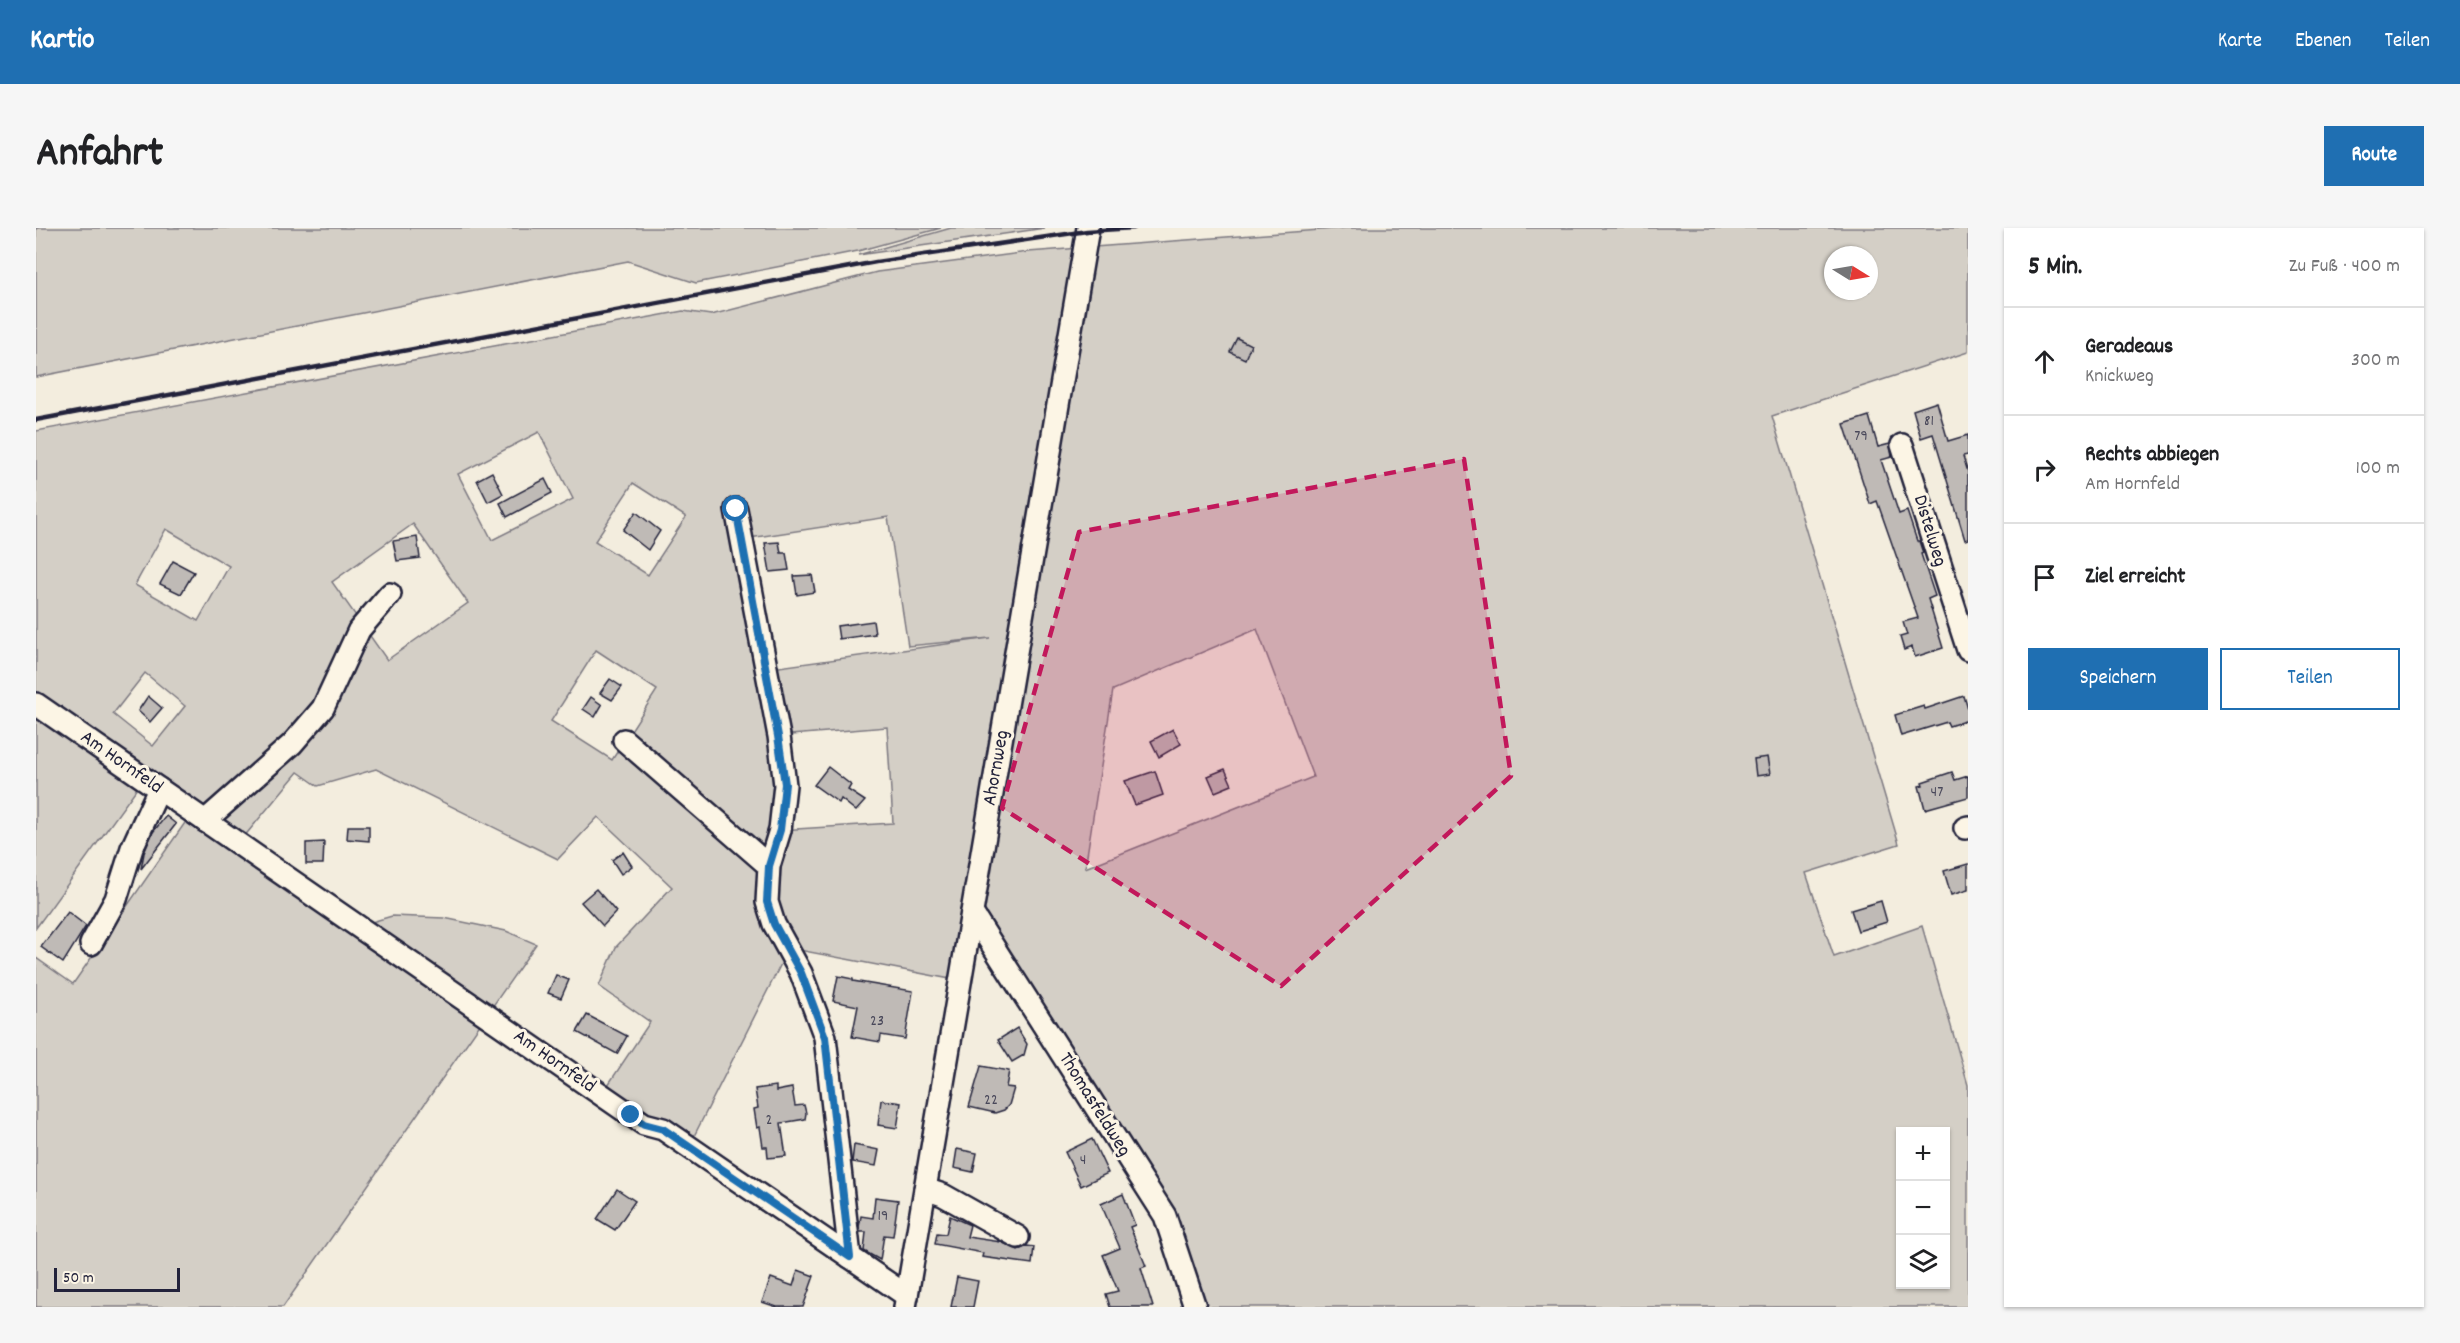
<!DOCTYPE html>
<html lang="de">
<meta charset="utf-8">
<style>
:root{--surface:#fff;--page:#f6f6f6;--text:#202124;--muted:#757577;--line:#e0e0e0;--accent:#1f6fb2}
body{margin:0;font-family:Dekko,sans-serif;background:var(--page);color:var(--text)}
.controls{position:absolute;right:18px;bottom:18px;display:grid;overflow:hidden;border-radius:0px;box-shadow:0 2px 4px #0004}
.controls button{width:54px;height:54px;display:grid;place-items:center;padding:0;border:0;border-bottom:2px solid var(--line);background:var(--surface);color:var(--text);font:30px sans-serif}
.compass{position:absolute;left:1788px;top:18px;width:54px;height:54px;border-radius:50%;background:var(--surface);box-shadow:0 2px 4px #0004;rotate:101deg}
.scale{position:absolute;left:18px;bottom:15px;width:126px;box-sizing:border-box;padding-left:6px;border:3px solid #22223b;border-top:0;font-size:16px;line-height:21px;white-space:nowrap;color:#22223b;-webkit-text-stroke:4px #fcf5e5;paint-order:stroke}
.stop{position:absolute;width:18px;height:18px;margin:-14px;border:4px solid #1f6fb2;border-radius:50%;background:#fff}
.stop.end{background:#1f6fb2;border-color:#fff;box-shadow:0 2px 6px #0008}
.list{margin:0;padding:0;list-style:none}
h2{display:flex;justify-content:space-between;align-items:center;height:78px;margin:0;padding:0 24px;font-size:26px}
h2 small{font-size:20px;font-weight:400;color:var(--muted)}
.list li{display:grid;grid-template-columns:39px 1fr auto;gap:18px;align-items:center;box-sizing:border-box;height:108px;padding:0 24px;border-top:2px solid var(--line)}
.list b{display:block;font-size:22px;white-space:nowrap}
.list p{margin:0;font-size:20px;white-space:nowrap;color:var(--muted)}
.list em{font-size:20px;font-style:normal;color:var(--muted)}
.actions{display:flex;gap:12px;padding:18px 24px}
.actions a{flex:1;padding:14px 0;border:2px solid var(--accent);border-radius:0px;text-align:center;font-size:21px;color:var(--accent)}
.actions .main{background:var(--accent);color:#fff}
.icon{flex:none;width:33px;height:33px;fill:none;stroke:currentColor;stroke-width:2;stroke-linecap:round;stroke-linejoin:round}
.map{position:relative;flex:none;width:1932px;height:1079px;overflow:hidden;border-radius:0px}
header{display:flex;align-items:center;gap:36px;box-sizing:border-box;height:84px;padding:0 30px;background:var(--accent);color:#fff}
header strong{font-size:28px}
nav{display:flex;gap:33px;margin-inline-start:auto;font-size:21px}
.intro{display:flex;align-items:center;justify-content:space-between;box-sizing:border-box;height:144px;padding:0 36px}
h1{margin:0;font-size:42px}
.button{padding:15px 27px;border-radius:0px;background:var(--accent);color:#fff;font-size:21px;font-weight:700}
main{display:flex;gap:36px;padding:0 36px}
aside{flex:1;background:var(--surface);border-radius:0px;box-shadow:0 2px 4px #0004}
.map>svg:first-child{display:block}
</style>
<header>
<strong>Kartio</strong>
<nav><a>Karte</a><a>Ebenen</a><a>Teilen</a></nav>
</header>
<div class="intro"><h1>Anfahrt</h1><a class="button">Route</a></div>
<main>
<div class="map">
<svg width="1932" height="1079" viewBox="0 0 1932 1079">
<rect width="100%" height="100%" fill="#f3edde"/>
<filter id="ink" filterUnits="userSpaceOnUse"><feTurbulence type="fractalNoise" baseFrequency=".0167" numOctaves="2"/><feDisplacementMap in="SourceGraphic" scale="12" xChannelSelector="R" yChannelSelector="G"/><feConvolveMatrix kernelMatrix="1 2 1 2 8 2 1 2 1" color-interpolation-filters="sRGB"/></filter>
<g filter="url(#ink)">
<g fill="#d4cfc6" stroke="#7b7880" stroke-width="1.5" fill-rule="evenodd">
<polygon points="0,0 905,0 822,23 660,55 592,33 0,149"/>
<polygon points="915,0 1009,0 822,27"/>
<path d="M 1311,0 L 1932,0 L 1932,124 L 1736,188 L 1863,616 L 1770,645 L 1798,729 L 1886,698 L 1932,857 L 1932,1079 L 1159,1079 L 1129,988 L 937,686 L 925,753 L 753,720 L 653,918 L 566,866 L 614,794 L 563,758 L 580,719 L 636,659 L 562,589 L 522,631 L 340,541 L 282,558 L 262,544 L 207,610 L 0,469 L 0,203 L 647,83 L 675,87 L 841,44 L 992,24 ZM 1797,27 L 1833,27 L 1833,63 L 1797,63 ZM 503,204 L 537,271 L 456,312 L 422,246 ZM 597,255 L 650,289 L 612,347 L 559,313 ZM 852,289 L 872,418 L 954,410 L 729,441 L 707,311 ZM 377,296 L 432,375 L 351,432 L 296,354 ZM 130,301 L 193,338 L 162,393 L 99,357 ZM 1221,401 L 1277,549 L 1049,640 L 1077,462 ZM 560,422 L 621,462 L 576,532 L 515,493 ZM 109,445 L 149,478 L 117,518 L 77,486 ZM 851,499 L 857,595 L 744,602 L 743,508 ZM 1864,904 L 1910,904 L 1910,1056 L 1864,1056 Z"/>
<polygon points="0,483 104,556 0,700"/>
<polygon points="153,589 322,698 356,688 408,690 470,703 500,716 247,1079 0,1079 0,730 37,756"/>
</g>
<g fill="#bfbab6" stroke="#22223b" stroke-width="1.5">
<polygon points="1201,110 1215,117 1209,131 1194,124"/>
<polygon points="1901,174 1912,213 1932,207 1932,227 1927,228 1932,244 1932,311 1929,312 1897,206 1885,210 1877,182"/>
<polygon points="1833,188 1842,219 1854,216 1856,229 1845,232 1863,286 1871,283 1881,313 1883,313 1887,325 1885,326 1899,368 1892,371 1907,420 1879,429 1876,419 1868,422 1864,409 1871,407 1867,394 1882,390 1841,273 1834,276 1808,196"/>
<polygon points="456,244 467,266 452,274 441,252"/>
<polygon points="509,251 516,265 471,289 464,275"/>
<polygon points="600,284 624,303 612,322 587,302"/>
<polygon points="381,309 384,330 361,333 357,313"/>
<polygon points="743,314 745,325 750,325 753,342 734,344 729,315"/>
<polygon points="137,333 158,344 145,366 124,356"/>
<polygon points="776,347 779,364 761,367 758,348"/>
<polygon points="837,393 839,406 803,411 801,398"/>
<polygon points="574,451 586,459 576,472 564,465"/>
<polygon points="112,468 126,480 114,494 102,483"/>
<polygon points="1928,468 1932,481 1932,492 1913,498 1911,494 1865,508 1859,487 1888,478 1889,481"/>
<polygon points="555,469 566,477 559,489 547,481"/>
<polygon points="1137,501 1145,516 1123,529 1115,513"/>
<polygon points="1731,529 1734,546 1720,548 1718,531"/>
<polygon points="792,539 815,557 812,562 829,573 820,583 805,571 803,575 778,557"/>
<polygon points="1189,541 1196,557 1179,564 1172,548"/>
<polygon points="1119,543 1127,567 1099,577 1089,553"/>
<polygon points="1916,544 1919,552 1932,548 1932,569 1889,581 1883,558 1887,557 1886,554"/>
<polygon points="130,588 140,596 105,641 108,625 117,604"/>
<polygon points="312,598 333,598 333,613 311,611"/>
<polygon points="288,614 287,636 270,636 270,615"/>
<polygon points="587,624 596,638 585,646 576,632"/>
<polygon points="1932,636 1932,662 1915,667 1908,643"/>
<polygon points="560,661 580,684 567,698 545,674"/>
<polygon points="1845,673 1851,694 1822,703 1815,682"/>
<polygon points="32,684 50,698 27,735 5,719"/>
<polygon points="520,747 533,752 525,770 512,765"/>
<polygon points="802,748 817,751 817,753 877,763 869,811 845,807 844,814 816,809 822,778 797,773"/>
<polygon points="551,787 591,808 581,826 541,804"/>
<polygon points="981,800 991,816 988,827 976,834 962,812"/>
<polygon points="945,838 973,843 970,859 978,860 973,877 968,882 959,885 933,879"/>
<polygon points="740,858 740,863 756,860 759,878 768,877 770,885 769,891 745,895 750,928 732,930 731,919 727,919 724,899 721,900 718,881 722,880 719,861"/>
<polygon points="845,872 865,875 861,900 842,897"/>
<polygon points="1056,911 1072,945 1045,958 1029,924"/>
<polygon points="818,917 843,922 840,938 816,934"/>
<polygon points="921,921 941,925 937,944 918,940"/>
<polygon points="581,961 599,973 579,1002 561,991"/>
<polygon points="1087,966 1099,997 1094,999 1110,1038 1105,1040 1117,1079 1074,1079 1070,1066 1082,1063 1067,1027 1084,1020 1065,976"/>
<polygon points="839,969 862,972 857,1008 848,1007 844,1032 828,1023 830,1004 824,1004 823,999 825,988 837,990"/>
<polygon points="914,988 934,997 931,1009 965,1014 982,1022 991,1018 998,1019 996,1036 946,1029 947,1025 899,1016 901,1005 910,1006"/>
<polygon points="762,1042 778,1048 767,1079 741,1079 726,1074 735,1050 757,1058"/>
<polygon points="921,1049 942,1053 937,1079 915,1079"/>
</g>
<g fill="none" stroke-linecap="round" stroke-linejoin="round">
<defs>
<g id="minor">
<polyline points="1866,217 1932,422"/>
<polyline points="700,281 743,508 749,557 744,602 733,638 731,674 738,696 765,745 789,809 814,1029"/>
<polyline points="0,476 608,896 627,901 871,1068"/>
<polyline points="588,512 733,638"/>
<polyline points="169,593 256,516 287,480 323,402 354,366"/>
<polyline points="1929,600 1932,599"/>
<polyline points="936,685 1129,988 1159,1079"/>
<polyline points="55,716 80,671 96,620 123,561"/>
<polyline points="889,961 907,967 982,1009"/>
<polyline points="869,1079 1052,0"/>
</g>
</defs>
<use href="#minor" stroke="#22223b" stroke-width="26"/>
<use href="#minor" stroke="#fcf5e5" stroke-width="21"/>
<polyline stroke="#22223b" stroke-width="4.5" points="0,192 840,34 1051,3 1098,0"/>
</g>
</g>
<g fill="none" stroke-linecap="round" stroke-linejoin="round" filter="url(#ink)">
<polyline stroke="#1f6fb2" stroke-width="8" points="595,887 608,896 627,901 814,1029 789,809 765,745 738,696 731,674 733,638 744,602 749,556 742,508 700,281"/>
</g>
<path fill="#c2185b" fill-opacity="0.2" stroke="#c2185b" stroke-width="4.5" stroke-dasharray="12 8" stroke-linejoin="round" d="M 1428,231 L 1475,548 L 1245,758 L 966,580 L 1043,304 Z"/>
<g text-anchor="middle" dominant-baseline="central" stroke-width="6" stroke-linejoin="round" paint-order="stroke">
<g font-size="16" fill="#49485a">
<text x="1893" y="193">81</text>
<text x="1825" y="208">79</text>
<text x="1901" y="564">47</text>
<text x="841" y="793">23</text>
<text x="955" y="872">22</text>
<text x="733" y="892">2</text>
<text x="1047" y="932">4</text>
<text x="847" y="988">19</text>
</g>
<g font-size="20" fill="#22223b" stroke="#fcf5e5">
<text transform="translate(1893 303) rotate(73)">Distelweg</text>
<text transform="translate(85 535) rotate(35)">Am Hornfeld</text>
<text transform="translate(961 540) rotate(-80)">Ahornweg</text>
<text transform="translate(518 834) rotate(35)">Am Hornfeld</text>
<text transform="translate(1058 877) rotate(58)">Thomasfeldweg</text>
</g>
</g>
</svg>
<div class="controls">
<button>+</button>
<button>−</button>
<button><svg class="icon" aria-label="layers" viewBox="0 0 24 24"><path d="M12 4l9 5-9 5-9-5zM3 14l9 5 9-5"/></svg></button>
</div>
<svg class="compass" viewBox="-18 -18 36 36"><path d="M0-13l5 13h-10z" fill="#e53935"/><path d="M0 13l5-13h-10z" fill="#757577"/></svg>
<div class="scale">50 m</div>
<div class="stop" style="left:700px;top:281px"></div>
<div class="stop end" style="left:595px;top:887px"></div>
</div>
<aside>
<h2>5 Min.<small>Zu Fuß · 400 m</small></h2>
<ul class="list">
<li><svg class="icon" aria-label="ahead" viewBox="0 0 24 24"><path d="M12 20V5M6 11l6-6 6 6"/></svg><div><b>Geradeaus</b><p>Knickweg</p></div><em>300 m</em></li>
<li><svg class="icon" aria-label="right" viewBox="0 0 24 24"><path d="M7 20v-9h11M14 6l5 5-5 5"/></svg><div><b>Rechts abbiegen</b><p>Am Hornfeld</p></div><em>100 m</em></li>
<li><svg class="icon" aria-label="arrive" viewBox="0 0 24 24"><path d="M6 21V4h12l-3 4 3 4H6"/></svg><div><b>Ziel erreicht</b></div></li>
</ul>
<div class="actions"><a class="main">Speichern</a><a>Teilen</a></div>
</aside>
</main>
